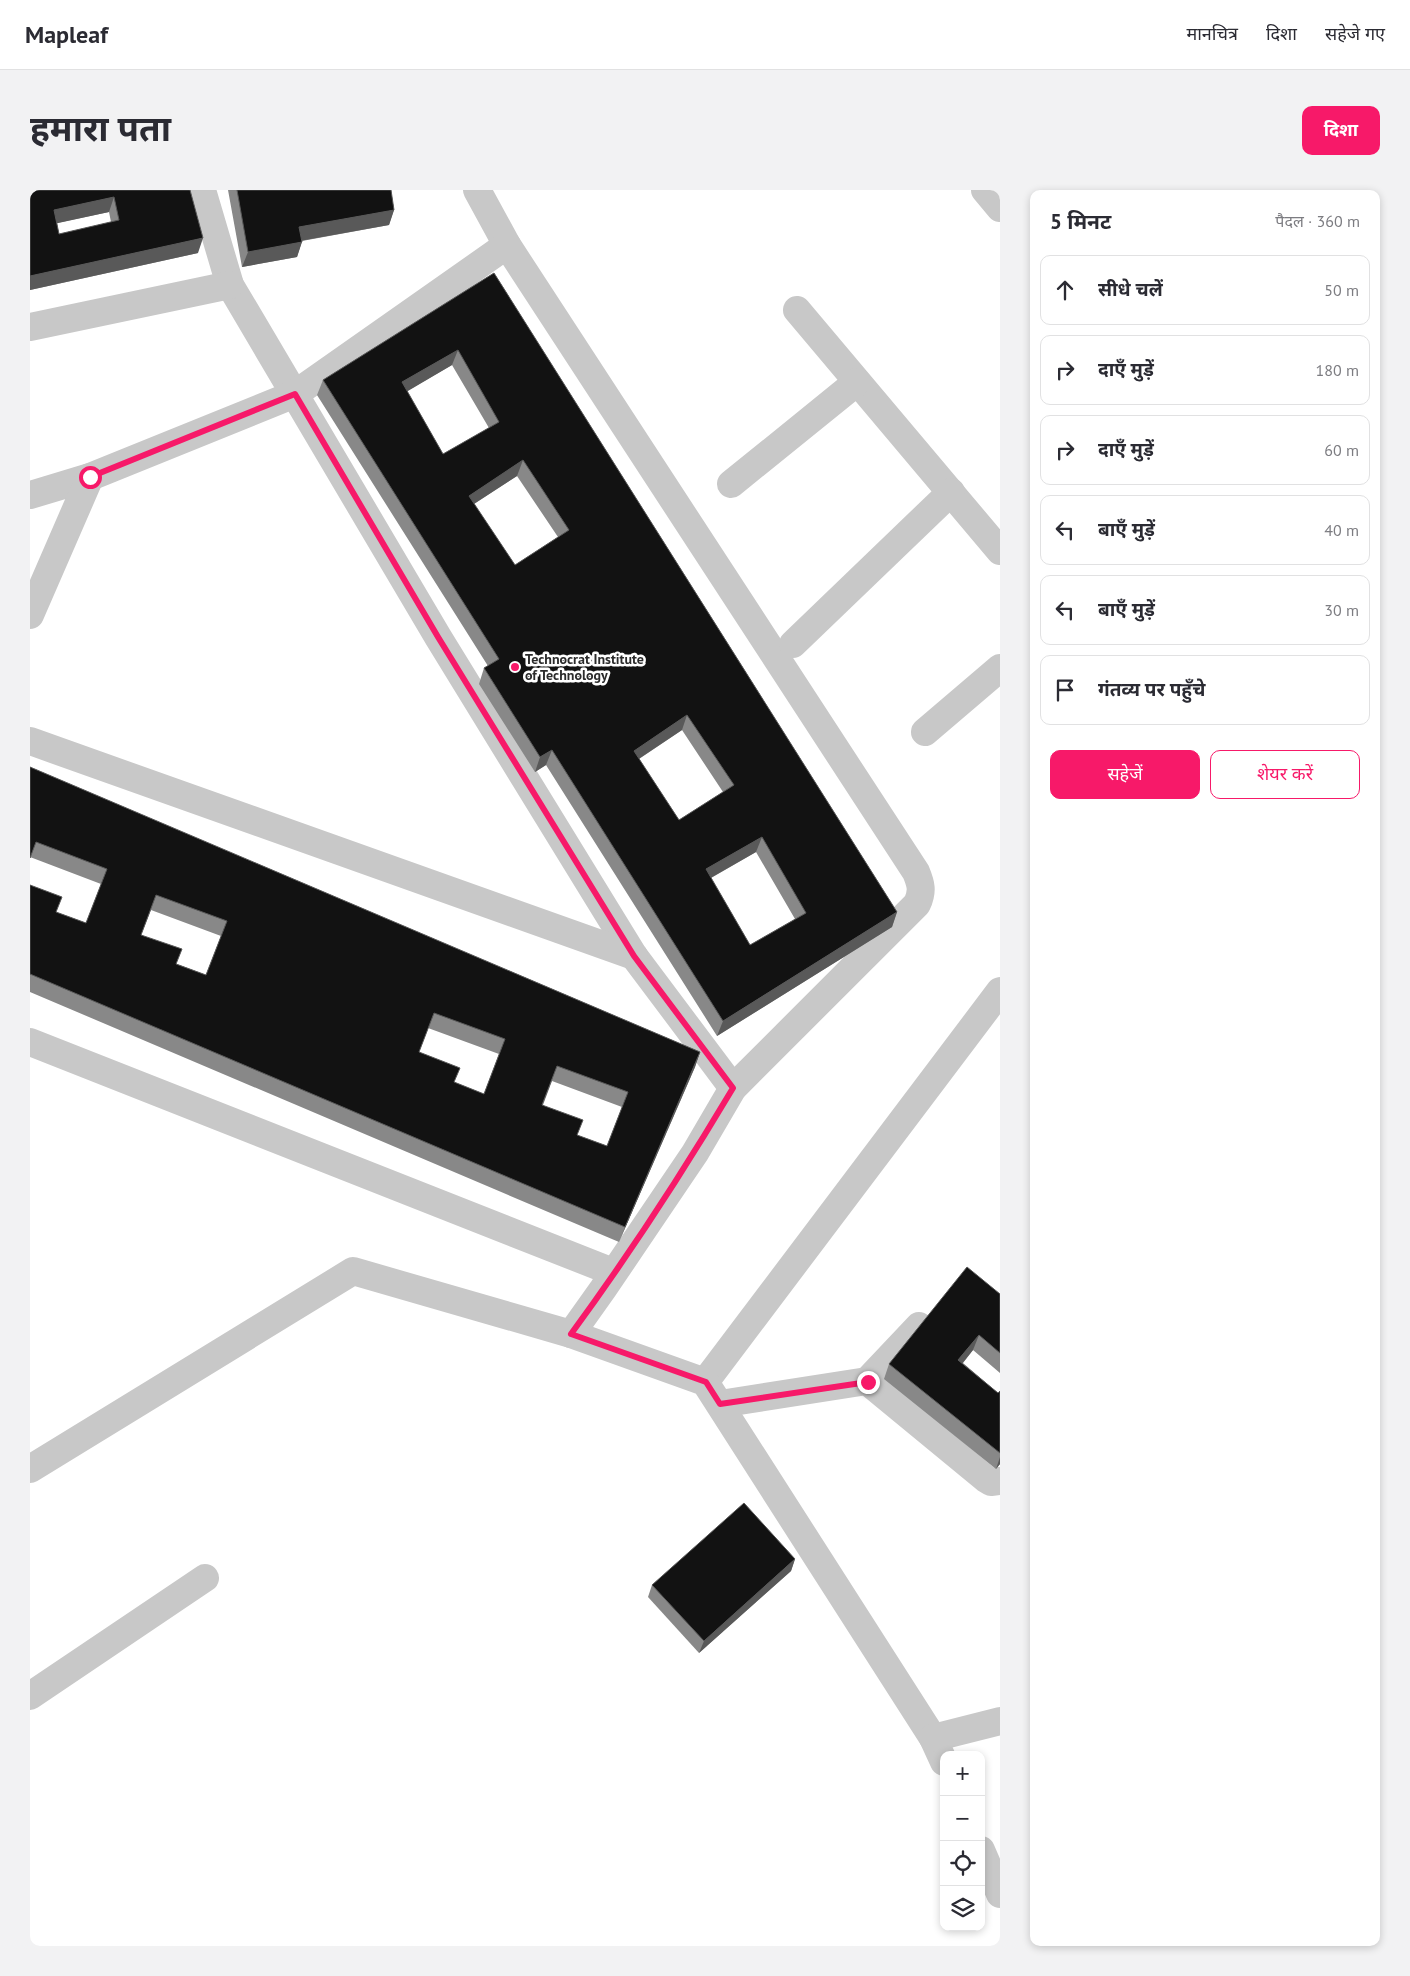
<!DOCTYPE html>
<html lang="hi">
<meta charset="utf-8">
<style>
:root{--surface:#fff;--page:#f2f2f3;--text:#2b2b33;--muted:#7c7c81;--line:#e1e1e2;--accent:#f71969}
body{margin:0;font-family:"PT Sans","Noto Sans Devanagari",sans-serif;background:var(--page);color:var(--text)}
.controls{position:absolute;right:15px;bottom:15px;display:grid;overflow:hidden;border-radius:10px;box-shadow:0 2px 8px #0003}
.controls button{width:45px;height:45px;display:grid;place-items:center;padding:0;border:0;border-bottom:1px solid var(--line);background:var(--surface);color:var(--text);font:25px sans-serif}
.stop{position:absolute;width:15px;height:15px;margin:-11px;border:4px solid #f71969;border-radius:50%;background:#fff}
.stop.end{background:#f71969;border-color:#fff;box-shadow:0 1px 5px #0008}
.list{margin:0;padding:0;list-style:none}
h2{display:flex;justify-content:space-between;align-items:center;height:65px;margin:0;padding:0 20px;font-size:21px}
h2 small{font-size:16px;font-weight:400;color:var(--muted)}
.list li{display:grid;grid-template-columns:32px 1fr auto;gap:15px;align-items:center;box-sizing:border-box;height:70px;margin:0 10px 10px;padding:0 10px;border:1px solid var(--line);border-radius:10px}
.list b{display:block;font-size:19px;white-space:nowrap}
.list em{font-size:16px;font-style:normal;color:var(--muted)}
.actions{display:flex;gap:10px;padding:15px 20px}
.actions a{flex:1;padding:11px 0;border:1px solid var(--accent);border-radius:10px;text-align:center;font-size:18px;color:var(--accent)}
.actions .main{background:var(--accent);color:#fff}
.icon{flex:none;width:28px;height:28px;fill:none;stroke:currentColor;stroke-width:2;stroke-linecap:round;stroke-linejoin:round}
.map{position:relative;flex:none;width:970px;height:1756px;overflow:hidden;border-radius:10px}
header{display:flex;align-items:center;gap:30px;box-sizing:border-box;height:70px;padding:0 25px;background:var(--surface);border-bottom:1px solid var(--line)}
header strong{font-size:24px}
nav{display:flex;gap:28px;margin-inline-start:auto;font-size:18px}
.intro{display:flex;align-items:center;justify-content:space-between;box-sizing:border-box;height:120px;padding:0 30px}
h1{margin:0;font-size:35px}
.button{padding:12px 22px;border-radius:10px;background:var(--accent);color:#fff;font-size:18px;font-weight:700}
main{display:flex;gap:30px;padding:0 30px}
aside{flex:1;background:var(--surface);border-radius:10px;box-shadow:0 2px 8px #0003}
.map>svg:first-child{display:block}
</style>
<header>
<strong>Mapleaf</strong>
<nav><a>मानचित्र</a><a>दिशा</a><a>सहेजे गए</a></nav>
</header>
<div class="intro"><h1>हमारा पता</h1><a class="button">दिशा</a></div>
<main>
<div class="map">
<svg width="970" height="1756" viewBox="0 0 970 1756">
<rect width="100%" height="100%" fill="#fff"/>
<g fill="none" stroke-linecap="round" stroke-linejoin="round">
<g stroke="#c8c8c8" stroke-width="28">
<polyline points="172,0 200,95 408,447 604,766 703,898"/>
<polyline points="447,0 477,55"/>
<polyline points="955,0 970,18"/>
<polyline points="767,120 970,361"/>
<polyline points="0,137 200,95"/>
<polyline points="701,294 827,192"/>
<path d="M 0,305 L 60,287 L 265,204 L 477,55 L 886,682 C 891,694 893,701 887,714 L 703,898 L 665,963 L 573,1099 L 541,1144"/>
<polyline points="0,425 60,287"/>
<polyline points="763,454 921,302"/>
<polyline points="895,542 970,478"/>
<polyline points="0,551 604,766"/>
<polyline points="0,852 583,1082"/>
<polyline points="837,1191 889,1136"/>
<polyline points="675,1192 970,801"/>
<polyline points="690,1214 837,1191 956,1289 961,1292 970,1291"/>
<polyline points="0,1279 323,1081 541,1144 675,1192 903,1548 914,1572"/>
<polyline points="0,1506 175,1388"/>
<polyline points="903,1548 970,1531"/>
<polyline points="951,1660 970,1704"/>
</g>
</g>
<g fill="#888" fill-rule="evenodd">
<path d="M 0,0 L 160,0 L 168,63 L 0,100 ZM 79,22 L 81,32 L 29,44 L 27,33 Z"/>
<polygon points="198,0 361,0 364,20 359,35 272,51 267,67 212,77"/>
<path d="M 464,83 L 867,722 L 862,737 L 687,846 L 516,575 L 505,582 L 449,494 L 454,478 L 458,476 L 287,205 L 293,190 ZM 422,175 L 459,238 L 413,264 L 377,201 ZM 487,286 L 528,347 L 485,375 L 444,314 ZM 652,540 L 693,602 L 649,630 L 609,569 ZM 726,662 L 765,729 L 720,755 L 681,688 Z"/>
<path d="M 0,577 L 670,862 L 665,877 L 589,1052 L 0,802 L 0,695 L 26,722 L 56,733 L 71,694 L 0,667 ZM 121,720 L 191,746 L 176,785 L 147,774 L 111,745 ZM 398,838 L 469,864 L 454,904 L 424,892 L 389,862 ZM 522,891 L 592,917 L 577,956 L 547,945 L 513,915 Z"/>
<polygon points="970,1104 970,1183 943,1160 933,1173 968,1203 970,1201 970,1274 966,1279 854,1189 859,1174"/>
<polygon points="765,1369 761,1381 669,1463 618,1407 622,1395"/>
</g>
<g fill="#595959">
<polygon points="84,7 79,22 19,35 24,20"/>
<polygon points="364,20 359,35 264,52 269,37"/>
<polygon points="173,48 168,63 0,100 0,86"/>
<polygon points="272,52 267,67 212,77 218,62"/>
<polygon points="428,160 422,175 366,208 372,192"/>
<polygon points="493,270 487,286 433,321 439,306"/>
<polygon points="657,525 652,540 598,576 604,561"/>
<polygon points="522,560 516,575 505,582 510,567"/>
<polygon points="732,647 726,662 670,694 676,679"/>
<polygon points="867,722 862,737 687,846 693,831"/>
<polygon points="670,862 665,877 589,1052 595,1037"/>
<polygon points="949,1145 943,1160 923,1185 928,1170"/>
<polygon points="970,1267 970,1274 966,1279"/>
<polygon points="765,1369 761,1381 669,1463 674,1451"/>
</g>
<g fill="#121212" stroke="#595959" fill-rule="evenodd">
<path d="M 0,0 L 160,0 L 173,48 L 0,86 ZM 84,7 L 89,30 L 29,44 L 24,20 Z"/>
<polygon points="207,0 361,0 364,20 269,37 272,52 218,62"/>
<path d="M 464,83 L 867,722 L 693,831 L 522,560 L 510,567 L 454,478 L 469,469 L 293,190 ZM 428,160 L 469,232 L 413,264 L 372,192 ZM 493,270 L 539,340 L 485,375 L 439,306 ZM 657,525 L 704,595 L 649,630 L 604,561 ZM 732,647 L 776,723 L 720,755 L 676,679 Z"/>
<path d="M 0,577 L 670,862 L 595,1037 L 0,784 L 0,695 L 32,707 L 26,722 L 56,733 L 77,679 L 6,652 L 0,668 ZM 126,705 L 197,731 L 176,785 L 146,774 L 152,759 L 111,745 ZM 404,823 L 475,849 L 454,904 L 424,892 L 430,878 L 389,862 ZM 527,876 L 598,902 L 577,956 L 547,945 L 553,930 L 512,915 Z"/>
<polygon points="937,1077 970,1104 970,1163 949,1145 928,1170 968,1203 970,1201 970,1263 859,1174"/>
<polygon points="714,1313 765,1369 674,1451 622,1395"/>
</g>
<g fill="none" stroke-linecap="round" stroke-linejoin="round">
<path stroke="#f71969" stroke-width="6" d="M 60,287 L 265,204 L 408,447 L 604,766 L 703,898 C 653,982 599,1065 541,1144 L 676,1192 L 690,1214 L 838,1192"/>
</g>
<circle fill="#f71969" stroke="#fff" stroke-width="2" cx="485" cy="477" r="5"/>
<g text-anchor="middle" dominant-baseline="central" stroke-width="5" stroke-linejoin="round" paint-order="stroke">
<g font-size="14" font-weight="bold" fill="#2b2b2b" stroke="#fff" text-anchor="start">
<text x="495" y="469">Technocrat Institute<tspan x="495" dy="16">of Technology</tspan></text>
</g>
</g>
</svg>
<div class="controls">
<button>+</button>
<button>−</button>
<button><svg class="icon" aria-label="locate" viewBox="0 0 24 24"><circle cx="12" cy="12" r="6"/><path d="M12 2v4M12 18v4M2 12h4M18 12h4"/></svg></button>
<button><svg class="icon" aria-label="layers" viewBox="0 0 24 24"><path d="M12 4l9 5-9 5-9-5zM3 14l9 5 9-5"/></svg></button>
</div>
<div class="stop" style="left:60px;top:287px"></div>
<div class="stop end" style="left:838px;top:1192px"></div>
</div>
<aside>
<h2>5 मिनट<small>पैदल · 360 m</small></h2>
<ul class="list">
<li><svg class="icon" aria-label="ahead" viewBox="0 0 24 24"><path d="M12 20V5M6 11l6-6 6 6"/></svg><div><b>सीधे चलें</b></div><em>50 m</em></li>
<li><svg class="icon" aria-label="right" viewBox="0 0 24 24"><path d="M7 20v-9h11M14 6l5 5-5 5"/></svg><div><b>दाएँ मुड़ें</b></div><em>180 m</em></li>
<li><svg class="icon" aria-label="right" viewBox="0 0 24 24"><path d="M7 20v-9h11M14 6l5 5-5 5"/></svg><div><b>दाएँ मुड़ें</b></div><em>60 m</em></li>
<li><svg class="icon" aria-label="left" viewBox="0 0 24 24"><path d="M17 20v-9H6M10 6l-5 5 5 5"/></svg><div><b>बाएँ मुड़ें</b></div><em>40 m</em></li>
<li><svg class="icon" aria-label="left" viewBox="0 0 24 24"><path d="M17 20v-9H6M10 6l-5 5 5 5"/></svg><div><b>बाएँ मुड़ें</b></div><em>30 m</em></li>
<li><svg class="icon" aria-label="arrive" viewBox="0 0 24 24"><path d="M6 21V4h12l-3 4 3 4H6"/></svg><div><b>गंतव्य पर पहुँचे</b></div></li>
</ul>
<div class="actions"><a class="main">सहेजें</a><a>शेयर करें</a></div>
</aside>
</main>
